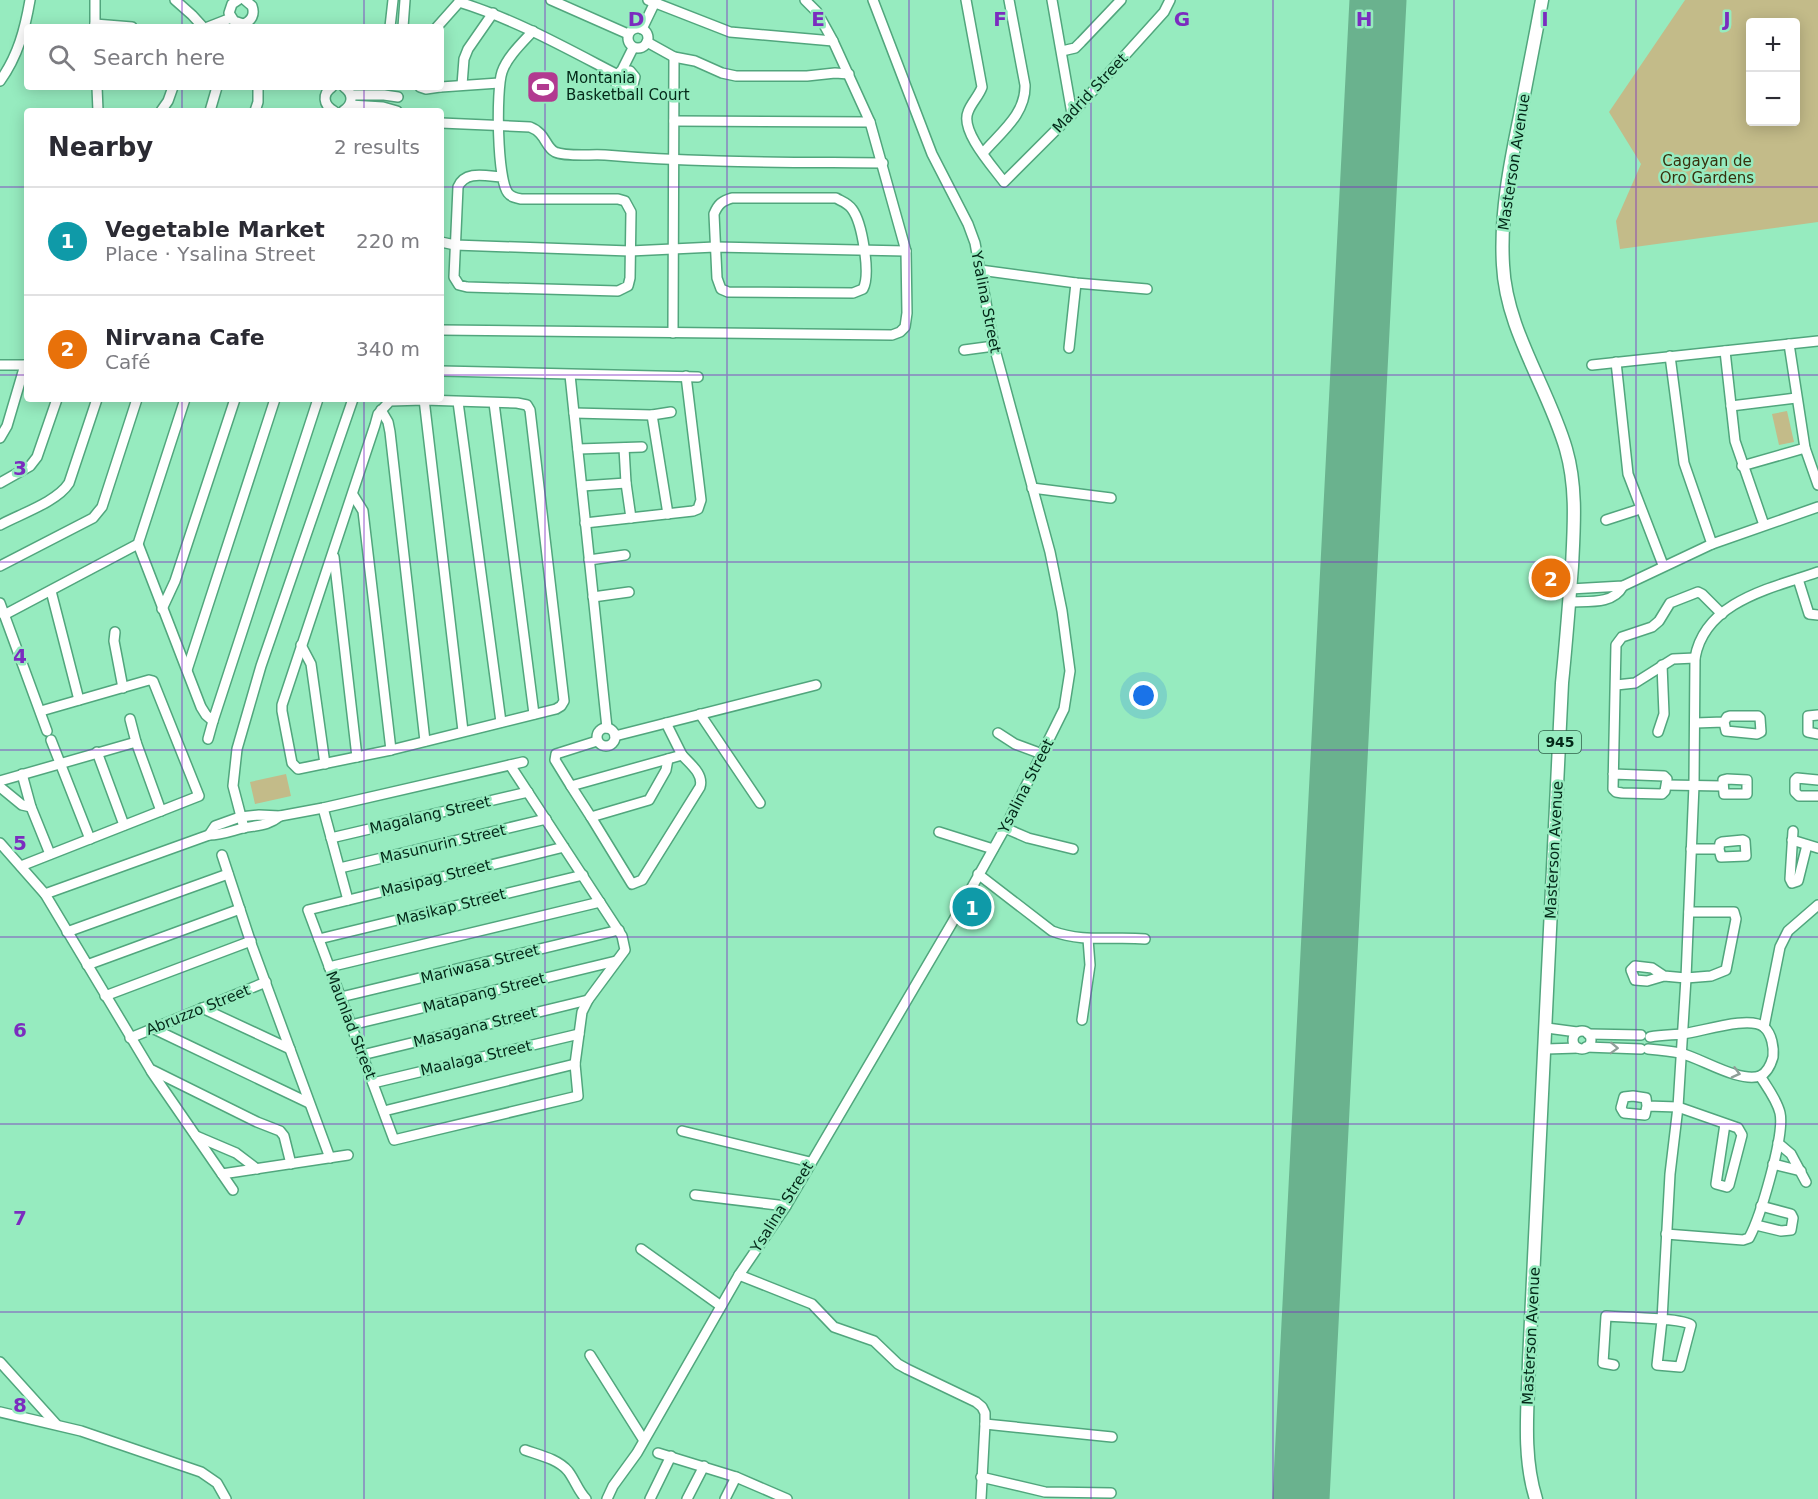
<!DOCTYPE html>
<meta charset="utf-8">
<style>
:root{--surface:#fff;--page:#f2f2f3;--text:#2b2b33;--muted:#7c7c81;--line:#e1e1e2;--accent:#1a73e8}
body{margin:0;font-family:"DejaVu Sans",sans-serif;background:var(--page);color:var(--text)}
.controls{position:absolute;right:18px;top:18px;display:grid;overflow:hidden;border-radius:6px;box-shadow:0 3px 15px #0003}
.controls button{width:54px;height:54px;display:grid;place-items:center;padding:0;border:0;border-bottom:2px solid var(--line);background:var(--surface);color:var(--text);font:30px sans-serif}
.you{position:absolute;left:1144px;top:696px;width:21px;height:21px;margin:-15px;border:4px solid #fff;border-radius:50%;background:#1a73e8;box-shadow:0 0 0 9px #1a73e833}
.badge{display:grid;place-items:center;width:39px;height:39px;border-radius:50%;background:var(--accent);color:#fff;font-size:20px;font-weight:700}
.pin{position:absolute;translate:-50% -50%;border:3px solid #fff;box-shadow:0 2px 6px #0006}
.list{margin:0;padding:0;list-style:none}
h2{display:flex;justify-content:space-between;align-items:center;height:78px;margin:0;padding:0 24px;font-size:26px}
h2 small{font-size:20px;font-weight:400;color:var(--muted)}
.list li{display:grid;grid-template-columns:39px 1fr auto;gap:18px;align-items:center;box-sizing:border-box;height:108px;padding:0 24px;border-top:2px solid var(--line)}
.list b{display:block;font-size:22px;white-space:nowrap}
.list p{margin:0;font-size:20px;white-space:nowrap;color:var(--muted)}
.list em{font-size:20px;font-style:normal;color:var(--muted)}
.icon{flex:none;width:33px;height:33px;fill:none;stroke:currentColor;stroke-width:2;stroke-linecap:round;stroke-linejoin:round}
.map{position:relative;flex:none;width:1818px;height:1499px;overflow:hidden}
.search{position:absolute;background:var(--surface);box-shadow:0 3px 15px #0003;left:24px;top:24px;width:420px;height:66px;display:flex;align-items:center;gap:15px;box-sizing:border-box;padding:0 21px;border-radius:6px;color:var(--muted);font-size:22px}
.panel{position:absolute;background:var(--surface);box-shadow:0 3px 15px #0003;left:24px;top:108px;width:420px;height:294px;border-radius:6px}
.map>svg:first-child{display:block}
</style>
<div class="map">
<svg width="1818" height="1499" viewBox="0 0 1818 1499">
<rect width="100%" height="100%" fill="#96ebbf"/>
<g fill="#c3bb89" fill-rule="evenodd">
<path d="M 1685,0 L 1818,0 L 1818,222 L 1620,249 L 1616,221 L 1641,164 L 1609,112 ZM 1796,22 L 1796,122 L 1750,122 L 1750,22 Z"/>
<polygon points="548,71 558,86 539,102 528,88"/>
<polygon points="1787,411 1794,442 1779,445 1772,414"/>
<polygon points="286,774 291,796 255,804 250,782"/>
</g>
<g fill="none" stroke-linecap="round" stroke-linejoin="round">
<polyline stroke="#6ab28e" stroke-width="57" points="1301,1499 1378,0"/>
<defs>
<g id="minor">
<polyline points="95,0 95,27"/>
<polyline points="175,0 192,15 203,27"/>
<path d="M 238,0 L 232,4 L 229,13 L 234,21 L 243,24 C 252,21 255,14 252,6 L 245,0"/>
<polyline points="551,0 628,34"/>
<polyline points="648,0 730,32 833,41"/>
<path d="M 966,0 L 982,87 C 979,96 971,103 968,112 C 960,131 993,167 1004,182 L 1072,114 L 1164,12 L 1170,0"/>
<polyline points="1052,0 1072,114"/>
<path d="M 459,2 C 514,19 564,47 616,74"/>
<polyline points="95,24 132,27"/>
<polyline points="208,27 231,18"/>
<polyline points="390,27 393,0"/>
<polyline points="403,27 405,0"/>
<polyline points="437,27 461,0"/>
<circle cx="638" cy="38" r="10"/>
<polyline points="642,29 656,0"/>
<polyline points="647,42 674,57 695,61 722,73 736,76 807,76 835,73 849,74"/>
<polyline points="1062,51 1075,48 1081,42 1121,0"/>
<polyline points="622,70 630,71 635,77 633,85 627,90 619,88 615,82 614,78 622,70 633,48"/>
<path d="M 0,81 C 18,56 25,29 30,0"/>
<polyline points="462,85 464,59 468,49 493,13"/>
<polyline points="97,87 98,111"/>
<path d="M 332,87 C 322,94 323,105 334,111"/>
<polyline points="420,87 426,89 440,87"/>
<polyline points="441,87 499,83"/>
<polyline points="351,95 384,95 398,97"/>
<polyline points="350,105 383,107 397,111"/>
<polyline points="161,111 168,101 173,87"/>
<polyline points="210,111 217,87"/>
<polyline points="255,111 258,102 258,87"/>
<path d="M 343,111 C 353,105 354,94 344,87"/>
<polyline points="674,121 870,122"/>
<path d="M 441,123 L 530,127 C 546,133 545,147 555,152 C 566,157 592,154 605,155 C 697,163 790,162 883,163"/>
<path d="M 983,153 C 1001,132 1026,114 1025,85 L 1009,0"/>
<path d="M 502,177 C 486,176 465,170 458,187 L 454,277 L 459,285 L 467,287 L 618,291 L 628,286 L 630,278 L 631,212 L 625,201 L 618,199 L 521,199 C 516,198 511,197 508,193 C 497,179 496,90 502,72 C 507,57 522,43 533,31"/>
<path d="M 732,198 L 836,198 C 841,201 848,203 852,209 C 862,222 871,274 863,289 L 853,293 L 728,292 L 721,289 L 717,278 L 714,214 C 718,204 722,201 732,198 Z"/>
<polyline points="441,242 455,245 630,251 715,247 906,251"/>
<polyline points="980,270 1076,283 1147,289"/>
<polyline points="441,330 892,335 900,332 905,327 907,313 906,251 870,122 833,41 817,12 805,0"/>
<polyline points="673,333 674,57"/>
<polyline points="1789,344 1805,448 1818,485"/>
<polyline points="1069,348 1076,283"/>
<polyline points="964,350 994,346"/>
<polyline points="1725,351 1735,441 1764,525"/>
<polyline points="1670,356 1684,463 1712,544"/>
<polyline points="1616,362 1628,474 1663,565"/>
<polyline points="0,365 27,365"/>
<polyline points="1592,365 1818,341"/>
<polyline points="441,371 698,377"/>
<polyline points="570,375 607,728"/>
<polyline points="424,399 463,731"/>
<polygon points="424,400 517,403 527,405 530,410 564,701 561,706 556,709 391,750 298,769 292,763 282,711 282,705 375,425 378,414 390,401"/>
<polyline points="458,402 501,722"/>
<polyline points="494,403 534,714"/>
<polyline points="1731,406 1796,398"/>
<polyline points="381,410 388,422 390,432 425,741"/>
<polyline points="574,413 652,415 671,412"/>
<polyline points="652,415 668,514"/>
<polyline points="0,438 7,426 25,365"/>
<polyline points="624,448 626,483 631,518"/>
<polyline points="578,449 642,447"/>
<polyline points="1742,466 1805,448"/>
<polyline points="0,483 30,466 37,457 57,399"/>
<polyline points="582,486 626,483"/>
<polyline points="1032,488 1111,498"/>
<polyline points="353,495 363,511 391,750"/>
<polyline points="1606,520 1640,509"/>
<polyline points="585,523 693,511 698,509 701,500 686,376"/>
<path d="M 0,525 C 20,514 57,502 69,483 L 97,399"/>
<polyline points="138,544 201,707 206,715 213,721 318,399"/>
<polyline points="334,557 357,757"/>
<polyline points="589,560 625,555"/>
<polyline points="0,566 93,518 102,507 137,399"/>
<polyline points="1798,579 1809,614 1818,615"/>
<polyline points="1570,589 1623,586 1712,544 1818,507"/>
<polyline points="51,591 79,700"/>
<polyline points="593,597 629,592"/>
<path d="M 1569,602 C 1588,601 1613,605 1623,586"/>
<polyline points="0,603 47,731"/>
<polyline points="162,609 175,581 235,399"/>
<polyline points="4,615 138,544 185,399"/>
<polyline points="115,632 114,641 123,688"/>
<polyline points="301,645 311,664 325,764"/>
<polyline points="187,670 275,399"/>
<polyline points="1616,685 1635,683 1673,659 1695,658"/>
<polyline points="700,714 760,803"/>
<polyline points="1818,715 1808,716 1808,732 1818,734"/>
<polyline points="130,719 136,742"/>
<polyline points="1695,723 1724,722 1727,717 1730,716 1758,716 1760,718 1761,732 1757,734 1726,731 1724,722"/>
<circle cx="606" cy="737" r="9"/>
<polyline points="1658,732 1664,714 1662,665"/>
<polyline points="998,733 1015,744 1042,754"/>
<polyline points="615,736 816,685"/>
<polyline points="208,739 213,721"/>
<polyline points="51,740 90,839"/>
<polyline points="597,741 556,754 555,760 571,786 682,755 666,723"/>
<polyline points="97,752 124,825"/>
<path d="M 668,759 L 666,770 L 649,800 L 591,817 L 632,884 L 642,880 L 700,787 C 704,774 690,764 682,755"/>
<polyline points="510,765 622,936 625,950 588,1000 582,1012 575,1064 578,1096 394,1140 308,910 564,847"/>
<polyline points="22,774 31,807 50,854"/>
<polyline points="1613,774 1664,776 1667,779 1665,791 1662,794 1622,793 1616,792 1613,789 1616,645 1622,637 1652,627 1659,621 1670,603 1698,592 1702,594 1722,614"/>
<polygon points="1727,779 1747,780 1747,794 1724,794 1723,780"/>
<polyline points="1818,780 1797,778 1795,780 1795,792 1799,796 1818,796"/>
<polyline points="0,781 136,742 161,811"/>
<polyline points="1667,785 1722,786"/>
<polyline points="571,786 591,817"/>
<polyline points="0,787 22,805 31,807"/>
<polyline points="323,808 348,900"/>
<polyline points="244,828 233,786 237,749 261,666 353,399"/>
<polyline points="1005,828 1028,838 1073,849"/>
<polyline points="1793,831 1790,879 1792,883 1798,881 1807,845"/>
<polyline points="939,832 993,849"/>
<polyline points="209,835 215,826 240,817 259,815 280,816 323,808 523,762"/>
<polyline points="331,838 528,792"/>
<polyline points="1792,840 1818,848"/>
<polyline points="0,843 45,894 150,1069 257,1122 280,1131 284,1136 291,1164"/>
<polyline points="1691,849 1719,849 1720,843 1722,842 1743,840 1745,841 1746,856 1721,857 1719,849"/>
<polyline points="222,855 252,946 330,1158"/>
<polyline points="21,866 199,796 153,681 149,680 41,711"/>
<polyline points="340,868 546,819"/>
<path d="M 978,874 L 1052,931 C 1083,943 1114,936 1145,939"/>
<path d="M 45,894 L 209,835 C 222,835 231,831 243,828 C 258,825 268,826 280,816"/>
<polyline points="67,932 228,874"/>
<polyline points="319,939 583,875"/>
<polyline points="87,965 240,909"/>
<polyline points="329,967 600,902"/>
<polyline points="1664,976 1647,981 1635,980 1631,970 1635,966 1652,968 1664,976 1686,978 1711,976 1726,970 1736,919 1734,912 1689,912"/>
<polyline points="105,996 251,941"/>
<polyline points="341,997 619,930"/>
<polyline points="202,1008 290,1049"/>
<polyline points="1082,1020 1090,965 1088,939"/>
<polyline points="351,1025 616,961"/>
<polyline points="1764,1027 1780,947 1788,931 1818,905"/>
<polyline points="152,1028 309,1103"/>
<polyline points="1547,1028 1577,1032"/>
<circle cx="1582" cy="1040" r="9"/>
<polyline points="1588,1034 1641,1035"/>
<polyline points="130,1038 266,982"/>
<polyline points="1586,1047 1641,1049"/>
<polyline points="1546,1049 1578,1048"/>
<path d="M 1648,1049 C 1659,1050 1670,1051 1680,1053 C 1701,1058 1739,1083 1760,1076 C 1767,1073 1771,1064 1773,1057 C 1774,1048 1772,1034 1764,1027 C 1749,1015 1701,1032 1682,1034 C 1672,1035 1661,1035 1650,1037"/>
<polyline points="362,1055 588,1000"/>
<polyline points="151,1071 233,1190"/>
<polyline points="373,1083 579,1034"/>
<polyline points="1647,1106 1645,1115 1624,1113 1621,1108 1624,1097 1633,1096 1646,1098 1647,1106 1678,1107 1738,1128 1742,1135 1729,1185 1727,1187 1716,1184 1725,1124"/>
<polyline points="384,1111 575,1064"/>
<polyline points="682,1131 810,1162"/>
<polyline points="196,1136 236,1153 257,1169"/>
<polyline points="1778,1143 1791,1154 1806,1182"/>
<polyline points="1773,1164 1801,1171"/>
<polyline points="222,1174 348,1155"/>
<polyline points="695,1195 786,1206"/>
<polyline points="1756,1225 1781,1231 1791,1230 1793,1218 1791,1214 1761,1206"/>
<path d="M 1666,1234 L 1743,1240 L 1749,1238 C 1760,1218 1785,1135 1780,1113 C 1777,1100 1767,1087 1760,1076"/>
<polyline points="641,1249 721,1306"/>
<polyline points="739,1275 812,1304 834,1327 874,1341 898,1364 907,1369 976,1402 982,1407 985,1413 985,1424 981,1499"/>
<polyline points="590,1355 643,1439"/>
<polyline points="0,1362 56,1424"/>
<path d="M 1614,1365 L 1603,1363 L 1606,1316 C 1620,1317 1684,1318 1691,1325 L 1680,1367 L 1657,1365 L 1662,1320 L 1670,1174 L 1678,1107 L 1686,978 L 1694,785 L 1695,658 C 1705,601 1772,588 1818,572"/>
<polyline points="0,1412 81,1431 201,1472 217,1483 226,1499"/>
<polyline points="985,1424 1112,1437"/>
<path d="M 525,1450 C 539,1455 558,1459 568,1471 C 575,1480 578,1491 586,1499"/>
<polyline points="658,1453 736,1477 787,1499"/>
<polyline points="981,1477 1045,1492 1111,1493"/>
<polyline points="607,1499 613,1486 637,1453 739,1275 786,1206 952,923 1005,828 1064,709 1070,671 1062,611 1050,552 994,346 975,243 968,224 932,154 873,0"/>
<polyline points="650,1499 671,1456"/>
<polyline points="687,1499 704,1466"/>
<polyline points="725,1499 736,1477"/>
</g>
<path id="major" d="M 1536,1499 C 1522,1455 1528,1406 1529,1361 L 1562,683 C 1566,644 1569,605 1572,566 C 1574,526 1577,487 1566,449 C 1548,387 1506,330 1503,265 C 1500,215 1510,164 1520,116 C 1527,77 1535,39 1542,0"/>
</defs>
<use href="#minor" stroke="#51a67d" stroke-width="12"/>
<use href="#major" stroke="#51a67d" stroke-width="15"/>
<use href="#minor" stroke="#fff" stroke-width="9"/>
<use href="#major" stroke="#fff" stroke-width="12"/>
</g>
<defs><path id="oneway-chevron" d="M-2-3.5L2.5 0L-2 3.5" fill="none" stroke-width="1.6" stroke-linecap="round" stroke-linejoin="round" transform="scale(1.5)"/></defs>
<g stroke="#8e9e97">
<use href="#oneway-chevron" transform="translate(1614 1048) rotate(2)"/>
<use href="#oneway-chevron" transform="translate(1736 1073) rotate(15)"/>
</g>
<path fill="none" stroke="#7b2cbf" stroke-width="1.5" stroke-opacity="0.55" d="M 182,0 L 182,27M 364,0 L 364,27M 545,0 L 545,1499M 727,0 L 727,1499M 909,0 L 909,1499M 1091,0 L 1091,1499M 1273,0 L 1273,1499M 1454,0 L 1454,1499M 1636,0 L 1636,1499M 182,87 L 182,111M 364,87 L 364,111M 0,187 L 27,187M 441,187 L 1818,187M 0,375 L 27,375M 441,375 L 1818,375M 182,399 L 182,1499M 364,399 L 364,1499M 0,562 L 1818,562M 0,750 L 1818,750M 0,937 L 1818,937M 0,1124 L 1818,1124M 0,1312 L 1818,1312"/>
<defs>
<symbol id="stadium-square" viewBox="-11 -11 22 22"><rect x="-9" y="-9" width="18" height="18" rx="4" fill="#b23a90" stroke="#96ebbf"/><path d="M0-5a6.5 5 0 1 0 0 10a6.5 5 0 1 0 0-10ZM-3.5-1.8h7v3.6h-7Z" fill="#fff"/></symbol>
</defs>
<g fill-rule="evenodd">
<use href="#stadium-square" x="524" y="68" width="38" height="38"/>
</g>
<g text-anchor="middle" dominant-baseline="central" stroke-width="5" stroke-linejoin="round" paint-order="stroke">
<rect fill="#96ebbf" stroke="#2f624a" stroke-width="1.5" x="1539" y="731" width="42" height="22" rx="4.5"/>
<g font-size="14" font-weight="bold" fill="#032818">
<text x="1560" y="742">945</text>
</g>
<g font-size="15" fill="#032818" stroke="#96ebbf" text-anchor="start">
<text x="566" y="78">Montania<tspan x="566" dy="17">Basketball Court</tspan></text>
</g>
<g font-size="15" fill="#032818" stroke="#96ebbf">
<text transform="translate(1090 93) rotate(-47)">Madrid Street</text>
<text transform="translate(1514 162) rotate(-81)">Masterson Avenue</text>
<text transform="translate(986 302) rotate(79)">Ysalina Street</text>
<text transform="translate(1026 786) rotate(-63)">Ysalina Street</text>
<text transform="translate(430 815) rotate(-13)">Magalang Street</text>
<text transform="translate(443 844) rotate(-13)">Masunurin Street</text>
<text transform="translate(1554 850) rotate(-87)">Masterson Avenue</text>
<text transform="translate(436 878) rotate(-14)">Masipag Street</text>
<text transform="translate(451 907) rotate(-14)">Masikap Street</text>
<text transform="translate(480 964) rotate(-14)">Mariwasa Street</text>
<text transform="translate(484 993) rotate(-14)">Matapang Street</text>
<text transform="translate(198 1010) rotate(-22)">Abruzzo Street</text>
<text transform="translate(351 1025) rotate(69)">Maunlad Street</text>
<text transform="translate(475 1027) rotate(-14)">Masagana Street</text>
<text transform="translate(476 1058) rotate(-13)">Maalaga Street</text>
<text transform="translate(782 1207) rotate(-58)">Ysalina Street</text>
<text transform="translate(1531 1336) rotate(-87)">Masterson Avenue</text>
</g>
<g font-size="15" fill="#37310d" stroke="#96ebbf">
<text x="1707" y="161">Cagayan de<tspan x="1707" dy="17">Oro Gardens</tspan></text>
</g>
</g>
<g font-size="20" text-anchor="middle" font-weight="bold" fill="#7b2cbf" stroke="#96ebbf" stroke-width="5" stroke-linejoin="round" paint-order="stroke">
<text x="636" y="26">D</text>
<text x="818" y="26">E</text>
<text x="1000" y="26">F</text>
<text x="1182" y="26">G</text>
<text x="1364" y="26">H</text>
<text x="1545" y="26">I</text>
<text x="1727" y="26">J</text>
<text x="20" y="475">3</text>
<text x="20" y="663">4</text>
<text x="20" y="850">5</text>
<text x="20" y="1037">6</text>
<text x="20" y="1225">7</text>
<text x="20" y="1412">8</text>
</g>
</svg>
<div class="controls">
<button>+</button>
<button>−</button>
</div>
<div class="you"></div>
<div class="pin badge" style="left:972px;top:907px;background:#0f9aa8">1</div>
<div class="pin badge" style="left:1551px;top:578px;background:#e8710a">2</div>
<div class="search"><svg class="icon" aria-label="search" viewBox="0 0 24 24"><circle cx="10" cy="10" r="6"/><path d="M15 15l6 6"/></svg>Search here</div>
<section class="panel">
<h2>Nearby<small>2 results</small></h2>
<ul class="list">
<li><span class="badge" style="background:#0f9aa8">1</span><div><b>Vegetable Market</b><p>Place · Ysalina Street</p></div><em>220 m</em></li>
<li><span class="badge" style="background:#e8710a">2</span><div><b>Nirvana Cafe</b><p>Café</p></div><em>340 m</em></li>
</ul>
</section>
</div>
